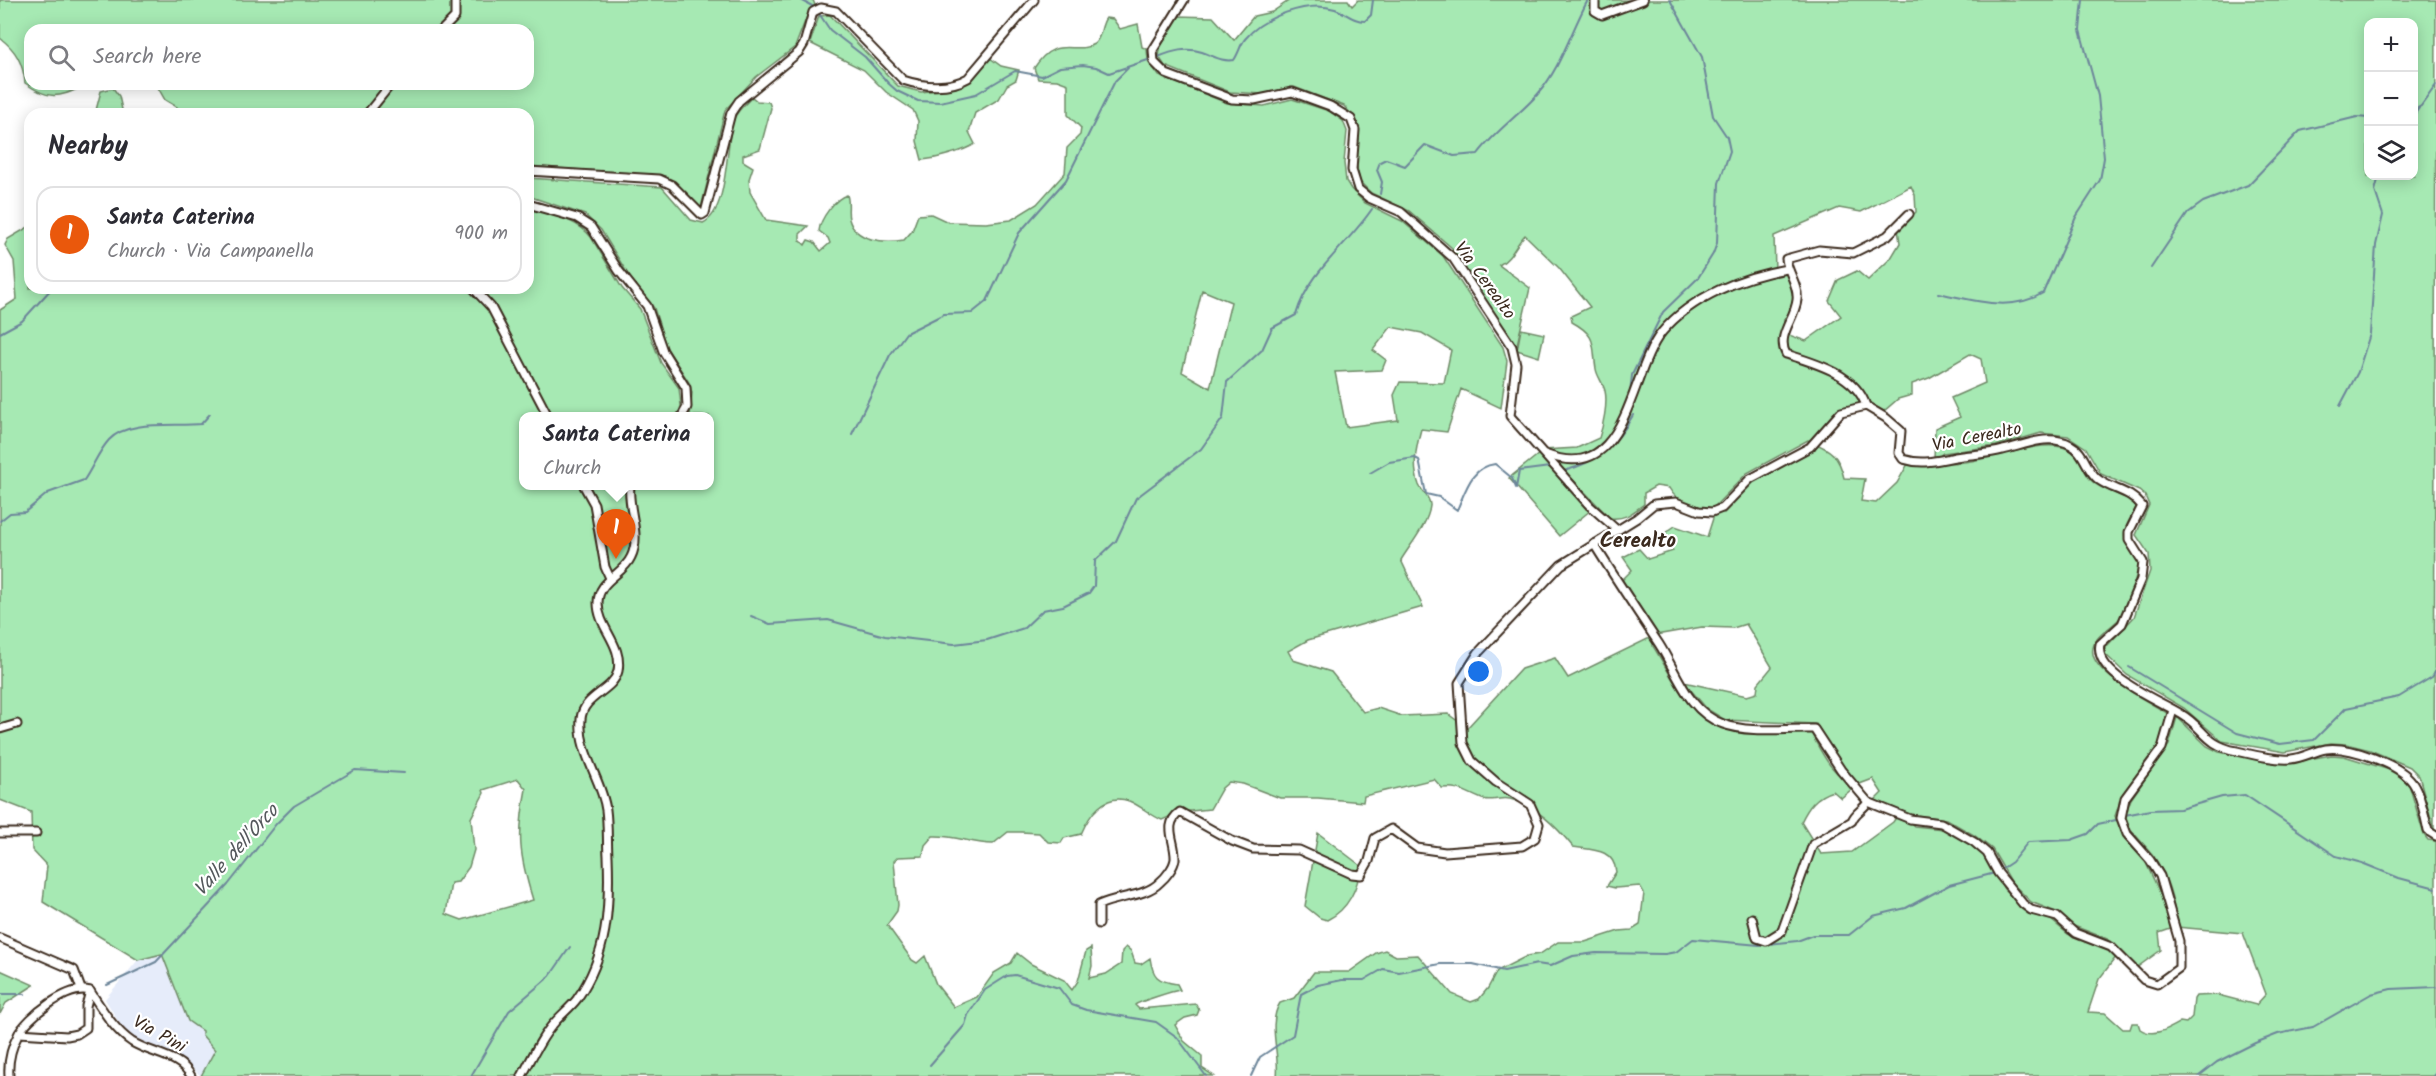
<!DOCTYPE html>
<meta charset="utf-8">
<style>
:root{--surface:#fff;--page:#f7f7f7;--text:#2b2b33;--muted:#7c7c81;--line:#e1e1e2;--accent:#ea580c}
body{margin:0;font-family:Kalam,sans-serif;background:var(--page);color:var(--text)}
.controls{position:absolute;right:18px;top:18px;display:grid;overflow:hidden;border-radius:12px;box-shadow:0 3px 15px #0003}
.controls button{width:54px;height:54px;display:grid;place-items:center;padding:0;border:0;border-bottom:2px solid var(--line);background:var(--surface);color:var(--text);font:30px sans-serif}
.you{position:absolute;left:1479px;top:672px;width:21px;height:21px;margin:-15px;border:4px solid #fff;border-radius:50%;background:#1a73e8;box-shadow:0 0 0 9px #1a73e833}
.badge{display:grid;place-items:center;width:39px;height:39px;border-radius:50%;background:var(--accent);color:#fff;font-size:20px;font-weight:700}
.pin{position:absolute;translate:-50% -50px;filter:drop-shadow(0 2px 3px #0008)}
.pin::after{content:'';position:absolute;top:32px;width:21px;height:18px;background:inherit;clip-path:polygon(0 0,100% 0,50% 100%)}
.popup{position:absolute;left:519px;top:412px;width:195px;height:78px;box-sizing:border-box;display:grid;place-content:center;border-radius:12px;background:var(--surface);filter:drop-shadow(0 2px 4px #0005);font-size:20px;white-space:nowrap;color:var(--muted)}
.popup b{font-size:22px;color:var(--text)}
.popup::after{content:'';position:absolute;left:50%;top:100%;margin-left:-12px;border:12px solid transparent;border-top-color:var(--surface)}
.list{margin:0;padding:0;list-style:none}
h2{display:flex;justify-content:space-between;align-items:center;height:78px;margin:0;padding:0 24px;font-size:26px}
h2 small{font-size:20px;font-weight:400;color:var(--muted)}
.list li{display:grid;grid-template-columns:39px 1fr auto;gap:18px;align-items:center;box-sizing:border-box;height:96px;margin:0 12px 12px;padding:0 12px;border:2px solid var(--line);border-radius:18px}
.list b{display:block;font-size:22px;white-space:nowrap}
.list p{margin:0;font-size:20px;white-space:nowrap;color:var(--muted)}
.list em{font-size:20px;font-style:normal;color:var(--muted)}
.icon{flex:none;width:33px;height:33px;fill:none;stroke:currentColor;stroke-width:2;stroke-linecap:round;stroke-linejoin:round}
.map{position:relative;flex:none;width:2436px;height:1076px;overflow:hidden}
.search{position:absolute;background:var(--surface);box-shadow:0 3px 15px #0003;left:24px;top:24px;width:510px;height:66px;display:flex;align-items:center;gap:15px;box-sizing:border-box;padding:0 21px;border-radius:18px;color:var(--muted);font-size:22px}
.panel{position:absolute;background:var(--surface);box-shadow:0 3px 15px #0003;left:24px;top:108px;width:510px;height:186px;border-radius:18px}
.map>svg:first-child{display:block}
</style>
<div class="map">
<svg width="2436" height="1076" viewBox="0 0 2436 1076">
<rect width="100%" height="100%" fill="#fff"/>
<filter id="ink" filterUnits="userSpaceOnUse"><feTurbulence type="fractalNoise" baseFrequency=".0167" numOctaves="2"/><feDisplacementMap in="SourceGraphic" scale="12" xChannelSelector="R" yChannelSelector="G"/><feConvolveMatrix kernelMatrix="1 2 1 2 8 2 1 2 1" color-interpolation-filters="sRGB"/></filter>
<g filter="url(#ink)">
<polygon fill="#e6ecfa" points="162,954 188,1021 203,1031 215,1050 201,1076 181,1058 143,1044 133,1037 121,1026 105,999 138,960"/>
<g fill="#a6e9b3" stroke="#708a68" stroke-width="1.5" fill-rule="evenodd">
<path d="M 0,0 L 813,0 L 815,5 L 809,11 L 795,47 L 756,77 L 725,110 L 700,212 L 665,176 L 528,166 L 528,114 L 177,114 L 177,107 L 165,100 L 156,84 L 528,84 L 528,30 L 30,30 L 30,84 L 89,84 C 60,96 53,103 25,83 C 23,63 16,50 0,38 Z"/>
<path d="M 1290,0 L 1348,0 L 1352,6 L 1358,0 L 2436,0 L 2434,829 L 2419,776 L 2410,767 L 2370,750 L 2346,744 L 2331,743 L 2285,752 L 2222,741 L 2184,708 L 2127,675 L 2105,654 L 2105,648 L 2134,617 L 2150,571 L 2149,554 L 2136,535 L 2149,505 L 2145,496 L 2139,491 L 2101,474 L 2086,448 L 2068,436 L 2041,433 L 1996,446 L 1943,453 L 1935,460 C 1972,474 2044,430 2073,452 C 2083,459 2083,474 2093,482 C 2105,493 2125,494 2137,505 C 2132,518 2118,531 2128,546 C 2131,552 2136,556 2139,562 L 2138,568 C 2134,583 2130,604 2121,617 C 2113,627 2095,635 2093,648 C 2087,672 2151,703 2167,713 L 2161,741 L 2123,793 L 2115,816 L 2125,839 L 2145,861 L 2175,925 C 2176,902 2166,873 2152,854 C 2142,841 2128,831 2125,815 L 2131,799 L 2169,745 L 2177,717 L 2207,746 L 2219,752 L 2285,763 L 2332,755 L 2344,756 L 2393,771 L 2408,781 L 2424,835 L 2428,840 L 2436,841 L 2436,1076 L 1277,1076 C 1280,1054 1267,1023 1280,1003 L 1294,998 L 1314,972 L 1349,972 L 1376,953 L 1385,950 L 1396,956 L 1418,955 L 1452,994 L 1471,1002 L 1479,999 L 1488,988 L 1497,971 L 1527,956 L 1540,954 L 1558,942 L 1585,942 L 1619,931 L 1632,930 L 1640,925 L 1644,893 L 1640,886 L 1615,888 L 1607,886 L 1616,872 C 1614,848 1591,850 1573,847 C 1557,827 1535,805 1510,799 C 1501,797 1491,802 1482,799 C 1466,793 1460,786 1442,788 L 1434,779 L 1364,796 L 1363,802 L 1318,798 L 1280,798 L 1243,784 L 1229,782 L 1222,788 L 1210,809 L 1181,812 L 1162,820 C 1150,815 1141,806 1129,801 C 1105,792 1089,815 1081,834 L 1064,838 L 1061,843 L 1048,842 L 1039,833 L 1021,832 L 1008,832 L 993,844 C 972,844 955,835 933,836 L 925,845 L 923,856 L 898,857 L 894,861 L 898,905 L 897,911 L 887,925 L 912,960 L 917,963 L 925,956 L 936,984 L 954,1007 L 977,997 L 994,973 L 1011,963 L 1017,953 L 1031,964 L 1064,980 L 1072,990 L 1078,981 L 1086,951 L 1091,948 L 1092,966 L 1089,978 L 1106,974 L 1121,964 L 1122,951 L 1126,947 L 1131,951 L 1135,963 L 1141,964 L 1150,958 C 1153,977 1157,981 1177,984 L 1180,990 C 1173,991 1138,1002 1135,1005 L 1139,1009 L 1196,1004 L 1199,1010 L 1197,1015 L 1185,1018 L 1175,1025 L 1184,1041 L 1202,1056 L 1202,1068 L 1214,1076 L 201,1076 L 215,1050 L 202,1035 L 202,1031 L 188,1021 L 162,954 L 138,960 L 43,902 L 47,866 L 32,850 L 31,812 L 0,800 L 0,310 L 17,299 L 14,261 L 5,245 L 8,239 L 30,226 L 30,288 L 528,288 L 528,208 C 550,215 576,218 591,237 L 622,288 L 640,309 L 661,363 L 679,388 L 681,406 L 678,416 L 523,416 L 523,486 L 709,486 L 709,416 L 690,416 L 692,393 L 690,384 L 666,347 L 654,308 L 632,281 L 601,230 L 585,215 L 528,196 L 528,178 L 662,187 L 691,220 L 703,223 C 728,212 726,148 732,123 C 735,113 744,105 752,97 L 757,101 L 769,102 L 771,108 L 760,149 L 743,155 L 743,161 L 753,167 L 749,179 L 750,192 L 766,220 L 808,226 L 800,234 L 800,240 L 805,245 L 808,240 L 814,242 L 821,251 L 830,243 L 828,238 L 819,231 C 820,219 835,198 847,195 C 850,203 847,211 849,219 C 855,242 886,243 904,240 L 912,231 L 918,215 L 931,214 L 948,222 L 986,223 L 1011,220 L 1037,204 L 1065,173 L 1067,148 L 1080,135 L 1081,128 L 1068,115 L 1068,84 L 1057,80 L 1038,79 L 1034,68 C 1057,33 1074,56 1094,44 C 1102,38 1100,26 1106,18 L 1113,19 L 1120,29 L 1138,24 L 1142,47 L 1147,49 L 1148,60 L 1159,76 L 1227,103 L 1264,106 L 1292,99 L 1329,111 L 1343,121 L 1347,131 L 1344,163 L 1346,181 L 1351,189 L 1365,203 L 1402,221 L 1443,256 L 1503,347 L 1507,361 L 1501,408 L 1461,389 L 1447,432 L 1421,429 C 1416,448 1412,466 1419,485 C 1422,492 1431,498 1430,506 C 1428,524 1410,545 1401,560 L 1423,607 L 1308,640 L 1288,651 L 1293,660 L 1331,672 L 1363,712 L 1378,708 L 1402,716 L 1448,714 L 1467,728 L 1521,669 L 1555,658 L 1568,678 L 1656,635 L 1619,583 L 1632,570 L 1623,557 L 1639,549 L 1648,559 L 1673,551 L 1665,533 L 1675,526 L 1707,537 L 1716,509 C 1698,507 1678,505 1669,488 L 1656,486 L 1644,493 L 1644,504 C 1632,513 1625,520 1610,518 L 1544,450 L 1577,448 L 1599,438 C 1603,426 1608,403 1605,391 C 1603,383 1597,376 1596,369 C 1592,345 1598,336 1572,322 L 1571,316 L 1590,307 L 1559,268 L 1525,235 C 1515,245 1512,258 1499,265 L 1530,288 L 1516,349 L 1452,248 L 1409,211 L 1371,193 L 1360,182 L 1356,163 L 1359,130 L 1357,121 L 1344,106 L 1294,87 L 1263,94 L 1230,92 L 1165,66 L 1159,57 L 1161,43 L 1178,16 L 1213,17 L 1234,40 L 1254,16 L 1272,12 ZM 2368,22 L 2414,22 L 2414,176 L 2368,176 ZM 1911,186 L 1915,195 L 1916,212 L 1898,229 L 1900,243 L 1891,258 L 1868,280 L 1857,271 L 1838,280 L 1829,301 L 1841,316 L 1806,341 L 1783,333 L 1784,319 L 1801,299 L 1787,267 L 1775,270 L 1774,236 L 1839,208 L 1861,212 ZM 1202,290 L 1231,302 L 1210,388 L 1182,372 ZM 1391,327 L 1422,333 L 1451,350 L 1444,383 L 1400,382 L 1394,395 L 1398,420 L 1346,427 L 1335,372 L 1382,370 L 1386,360 L 1373,350 ZM 1970,354 L 1981,359 L 1985,383 L 1951,398 L 1960,417 L 1935,428 L 1934,460 L 1909,462 L 1897,483 L 1876,503 L 1861,501 L 1865,479 L 1844,478 C 1839,456 1831,449 1811,442 C 1832,419 1849,389 1884,411 L 1898,399 L 1912,395 L 1912,384 L 1929,378 ZM 1808,440 L 1815,449 L 1754,482 L 1724,513 L 1716,509 L 1716,505 L 1747,473 ZM 1746,624 L 1772,667 L 1758,684 L 1757,693 L 1747,696 L 1684,682 L 1707,709 L 1725,720 L 1816,724 L 1856,785 C 1832,776 1823,755 1811,733 C 1788,731 1764,733 1741,732 C 1692,729 1676,682 1653,646 L 1656,635 L 1702,627 L 1733,628 ZM 518,779 L 526,789 C 517,835 519,855 533,900 L 462,920 L 446,914 L 451,883 L 458,882 L 469,867 L 474,850 L 471,818 L 484,793 L 483,790 ZM 1873,779 L 1882,793 L 1875,800 L 1899,813 L 1893,822 L 1852,852 L 1821,854 L 1801,822 C 1808,807 1816,796 1833,791 L 1841,798 L 1857,785 ZM 1900,813 L 1946,819 L 1974,835 L 1992,849 L 2012,883 L 2031,902 L 2056,912 L 2074,926 L 2107,939 L 2118,951 L 2068,934 L 2051,920 L 2026,910 L 2004,889 L 1984,856 L 1968,843 L 1943,829 L 1914,826 ZM 2176,927 L 2243,933 L 2266,994 L 2256,1005 L 2218,995 L 2196,996 L 2194,999 L 2192,1017 L 2186,1023 L 2180,1022 C 2168,1029 2153,1038 2140,1029 L 2138,1023 L 2132,1023 L 2130,1029 L 2123,1029 L 2105,1013 L 2088,1012 L 2099,979 L 2120,952 L 2136,968 L 2161,950 L 2159,933 Z"/>
<path d="M 830,15 L 898,86 L 921,92 L 956,88 L 972,79 L 990,58 L 1001,66 L 1019,70 L 1016,80 L 1007,85 L 999,99 L 975,113 L 969,132 L 975,144 C 965,151 935,159 922,160 L 917,141 L 918,121 L 913,110 L 886,92 L 864,70 L 810,43 L 819,16 Z"/>
<polygon points="113,88 119,96 123,114 95,114 101,91"/>
<polygon points="1521,329 1544,334 1539,357 1517,350"/>
<polygon points="1539,454 1591,510 1559,536 1509,478"/>
<path d="M 1318,833 L 1360,865 C 1359,887 1348,910 1327,920 L 1320,918 L 1305,906 Z"/>
<polygon points="0,970 34,985 6,1003 0,1014"/>
</g>
<g fill="none" stroke-linecap="round" stroke-linejoin="round">
<g stroke="#6d869a" stroke-width="2">
<polyline points="801,0 814,7"/>
<polyline points="820,15 830,30 865,57 888,83 897,91 918,101 940,102 976,94 1015,71 1042,76 1060,67 1083,65 1096,67 1109,73 1148,60"/>
<path d="M 1158,57 C 1173,51 1186,47 1202,52 C 1214,56 1221,62 1234,60 C 1239,53 1240,45 1245,39 C 1263,17 1308,0 1335,9 C 1347,13 1352,21 1365,21 L 1371,15 L 1373,0"/>
<polyline points="2414,110 2421,106 2436,85"/>
<polyline points="2414,115 2419,108"/>
<path d="M 1380,194 L 1382,182 L 1377,170 L 1380,162 L 1386,159 L 1405,166 L 1425,145 L 1454,156 L 1478,154 C 1495,131 1518,116 1537,95 C 1561,68 1571,31 1588,0"/>
<polyline points="2151,268 2188,213 2203,202 2248,185 2300,131 2357,117 2368,118"/>
<path d="M 1938,293 C 1973,300 2011,313 2043,293 L 2076,217 L 2100,180 L 2104,158 L 2098,96 L 2080,30 L 2083,0"/>
<polyline points="0,333 22,321 52,288"/>
<polyline points="1630,394 1632,375 1663,312 1698,278 1713,254 1717,243 1719,183 1730,151 1727,137 1713,116 1702,57 1670,0"/>
<polyline points="2340,406 2358,372 2370,334 2376,245 2383,215 2375,191 2379,176"/>
<polyline points="852,434 890,355 906,333 944,314 972,313 987,301 1019,233 1066,180 1115,81 1128,68"/>
<path d="M 1564,471 C 1597,462 1616,446 1633,415"/>
<path d="M 1370,473 L 1389,462 L 1415,458 L 1419,460 L 1426,494 L 1439,497 L 1457,510 C 1466,490 1471,467 1495,464 L 1512,478 L 1516,488 L 1519,471 L 1550,467"/>
<path d="M 0,521 L 10,513 L 25,512 L 48,493 L 84,480 C 93,467 98,452 109,440 C 128,419 175,427 201,424 L 210,414"/>
<path d="M 751,616 L 770,624 L 828,620 L 885,636 L 954,644 L 987,640 L 1024,628 L 1043,610 L 1063,606 L 1089,593 L 1094,586 L 1095,561 L 1116,541 L 1136,498 L 1201,449 L 1223,418 L 1227,382 L 1262,350 L 1272,328 L 1296,315 C 1309,271 1347,246 1372,209"/>
<polyline points="2129,667 2237,733 2280,744 2314,740 2346,708 2399,697 2432,677 2436,671"/>
<polyline points="2125,815 2150,810 2180,809 2222,797 2245,795 2336,856 2362,863 2399,878 2436,888"/>
<polyline points="2000,870 2012,862 2028,842 2071,840 2088,834 2098,824 2116,820"/>
<polyline points="107,985 156,962 228,885 276,824 294,806 355,770 404,773"/>
<polyline points="0,994 25,994"/>
<polyline points="930,1065 965,1025 968,1015 985,990 1007,976 1015,975 1059,988 1072,1005 1086,1010 1156,1022 1177,1037 1206,1076"/>
<polyline points="471,1076 509,1011 550,976 570,947"/>
<polyline points="1251,1076 1260,1057 1293,1035 1301,994 1318,985 1342,980 1364,980 1383,969 1399,972 1440,964 1473,964 1504,971 1537,964 1550,966 1573,956 1596,953 1665,954 1676,952 1693,939 1759,945 1797,941 1813,935 1849,935 1873,916 1906,908 1949,885 1995,873"/>
<polyline points="2199,1076 2217,1062 2255,1043 2278,1034 2313,1027 2371,994 2391,989 2436,987"/>
<polyline points="2433,1076 2436,1073"/>
</g>
<defs>
<g id="minor">
<polyline points="1184,0 1153,50 1154,62 1166,74 1232,99 1254,100 1292,92 1330,106 1351,119 1355,130 1352,170 1358,189 1369,198 1401,212 1453,258 1512,347 1516,364 1510,416 1590,506 1616,529"/>
<polyline points="1595,0 1595,11 1602,15 1643,0"/>
<polyline points="442,30 455,17 455,0"/>
<polyline points="367,114 391,84"/>
<path d="M 528,171 L 659,179 L 672,185 L 702,215 L 705,213 L 731,113 L 739,101 L 799,52 L 804,44 L 813,12 L 821,8 L 836,11 L 903,80 C 924,87 949,89 968,78 L 1034,0"/>
<polyline points="528,204 577,218 591,227 619,271 647,306 663,351 686,388 687,407 682,416"/>
<polyline points="473,288 491,307 548,416"/>
<path d="M 1866,406 C 1856,374 1815,363 1786,354 C 1776,335 1795,319 1797,300 C 1799,286 1788,273 1786,259 L 1819,250 L 1853,253 L 1887,236 L 1909,214"/>
<path d="M 1545,454 C 1629,487 1628,373 1662,332 C 1692,296 1742,277 1787,269"/>
<polyline points="584,486 594,504 605,567 610,578"/>
<path d="M 1594,544 C 1615,578 1637,611 1659,644 C 1677,672 1688,712 1723,724 C 1751,734 1784,728 1814,729 L 1841,770 L 1868,802 L 1910,819 L 1941,823 L 1974,842 L 1987,853 L 1998,873 L 2023,904 L 2031,910 L 2057,917 L 2075,933 L 2111,947 L 2144,980 L 2157,984 L 2179,968 L 2179,941 L 2160,876 L 2150,860 L 2127,834 L 2121,818 L 2125,798 L 2162,748 L 2173,710"/>
<polyline points="0,729 17,724"/>
<polyline points="0,833 36,833"/>
<path d="M 1752,918 L 1757,938 L 1766,941 L 1782,931 L 1813,844 L 1852,821 C 1855,812 1863,810 1868,802"/>
<path d="M 1099,924 L 1099,905 C 1117,896 1146,897 1160,882 C 1166,877 1174,867 1175,859 C 1176,841 1162,825 1180,812 L 1232,841 L 1253,849 L 1299,850 L 1352,874 L 1361,875 L 1369,861 L 1375,838 L 1391,829 L 1417,848 L 1445,852 L 1522,846 L 1535,838 L 1539,824 L 1530,804 L 1496,782 L 1472,761 L 1463,743 L 1459,683 L 1478,653 L 1561,565 L 1637,518 L 1654,504 L 1676,502 L 1699,511 L 1712,512 L 1722,508 L 1750,479 L 1810,447 L 1841,412 L 1866,406 L 1886,418 L 1901,431 L 1899,453 L 1903,459 C 1925,466 1940,459 1962,456 C 1975,454 1989,454 2003,450 C 2025,445 2048,433 2071,445 C 2085,452 2086,471 2099,480 C 2115,491 2129,490 2142,506 L 2129,532 L 2129,540 L 2143,562 L 2141,579 L 2122,624 L 2100,644 C 2093,675 2159,700 2181,714 C 2205,728 2204,745 2237,751 C 2254,755 2273,760 2291,759 C 2303,758 2314,751 2326,749 C 2349,746 2400,764 2413,783 C 2421,795 2425,817 2428,831 L 2436,836"/>
<polyline points="0,938 74,970 81,989"/>
<polyline points="19,1033 67,1036 77,1034 86,1028 86,1006 90,991"/>
<path d="M 9,1076 C 8,1062 11,1048 18,1035 C 27,1017 69,984 90,991 C 102,1009 114,1030 132,1042 C 151,1054 180,1055 191,1076"/>
<path d="M 522,1076 C 532,1058 541,1037 555,1022 C 562,1014 571,1007 577,999 C 608,955 610,907 608,856 C 607,841 608,825 606,810 C 602,779 578,753 581,719 C 583,695 613,692 618,671 C 623,644 598,628 598,603 C 598,580 623,575 631,557 C 642,535 627,508 630,486"/>
</g>
</defs>
<use href="#minor" stroke="#3b2a1e" stroke-width="11"/>
<use href="#minor" stroke="#fff" stroke-width="7"/>
</g>
</g>
<g text-anchor="middle" dominant-baseline="central" stroke-width="4.5" stroke-linejoin="round" paint-order="stroke">
<g font-size="18" fill="#3b2a1e" stroke="#fff">
<text transform="translate(1484 281) rotate(54)">Via Cerealto</text>
<text transform="translate(1977 438) rotate(-11)">Via Cerealto</text>
<text transform="translate(159 1035) rotate(29)">Via Pini</text>
</g>
<g font-size="20" font-style="italic" fill="#54585c" stroke="#fff">
<text transform="translate(237 851) rotate(-48)">Valle dell'Orco</text>
</g>
<g font-size="21" font-weight="bold" fill="#3b2a1e" stroke="#fff">
<text x="1638" y="541">Cerealto</text>
</g>
</g>
</svg>
<div class="controls">
<button>+</button>
<button>−</button>
<button><svg class="icon" aria-label="layers" viewBox="0 0 24 24"><path d="M12 4l9 5-9 5-9-5zM3 14l9 5 9-5"/></svg></button>
</div>
<div class="you"></div>
<div class="pin badge" style="left:616px;top:559px">1</div>
<div class="popup"><b>Santa Caterina</b>Church</div>
<div class="search"><svg class="icon" aria-label="search" viewBox="0 0 24 24"><circle cx="10" cy="10" r="6"/><path d="M15 15l6 6"/></svg>Search here</div>
<section class="panel">
<h2>Nearby<small></small></h2>
<ul class="list">
<li><span class="badge">1</span><div><b>Santa Caterina</b><p>Church · Via Campanella</p></div><em>900 m</em></li>
</ul>
</section>
</div>
